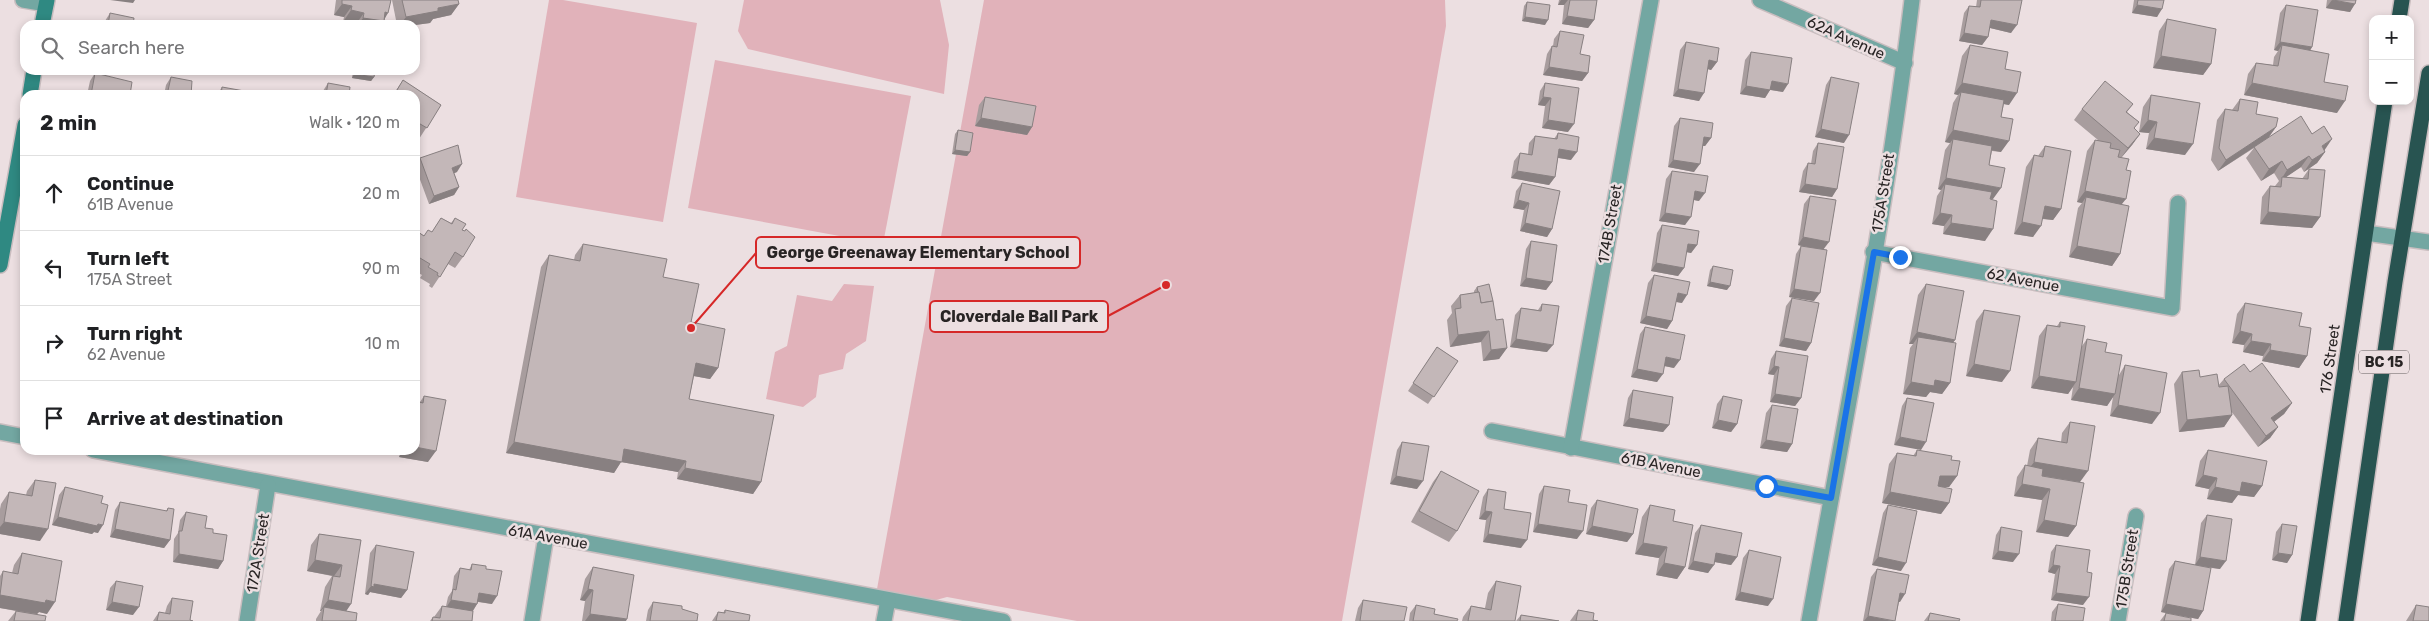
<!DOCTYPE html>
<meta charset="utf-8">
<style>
:root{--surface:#fff;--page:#f6f6f6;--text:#202124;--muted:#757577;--line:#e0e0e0}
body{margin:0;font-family:Rubik,sans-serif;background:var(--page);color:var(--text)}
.controls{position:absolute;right:15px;top:15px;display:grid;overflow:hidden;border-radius:10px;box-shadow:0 2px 8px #0003}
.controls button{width:45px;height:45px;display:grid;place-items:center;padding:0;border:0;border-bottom:1px solid var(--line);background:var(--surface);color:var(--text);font:25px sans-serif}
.stop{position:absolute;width:15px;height:15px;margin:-11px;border:4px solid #1a73e8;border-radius:50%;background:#fff}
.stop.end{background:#1a73e8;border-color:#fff;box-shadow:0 1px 5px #0008}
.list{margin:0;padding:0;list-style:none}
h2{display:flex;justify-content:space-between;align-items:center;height:65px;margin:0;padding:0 20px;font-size:21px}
h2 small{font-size:16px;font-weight:400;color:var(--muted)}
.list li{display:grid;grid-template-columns:32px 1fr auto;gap:15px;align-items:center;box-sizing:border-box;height:75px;padding:0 20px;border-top:1px solid var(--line)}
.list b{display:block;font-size:19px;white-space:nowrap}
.list p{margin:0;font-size:16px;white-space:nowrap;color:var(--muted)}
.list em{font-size:16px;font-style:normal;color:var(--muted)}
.icon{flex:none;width:28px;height:28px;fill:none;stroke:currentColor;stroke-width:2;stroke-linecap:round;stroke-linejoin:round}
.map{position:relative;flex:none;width:2429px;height:621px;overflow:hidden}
.search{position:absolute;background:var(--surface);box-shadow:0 2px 8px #0003;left:20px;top:20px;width:400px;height:55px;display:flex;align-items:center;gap:12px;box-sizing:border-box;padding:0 18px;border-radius:15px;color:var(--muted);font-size:19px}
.panel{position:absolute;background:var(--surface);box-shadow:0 2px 8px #0003;left:20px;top:90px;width:400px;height:365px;border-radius:15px}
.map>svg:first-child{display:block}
</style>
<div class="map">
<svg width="2429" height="621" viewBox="0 0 2429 621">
<rect width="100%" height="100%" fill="#ecdfe1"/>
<g fill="#e1b2ba">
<polygon points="549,0 563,0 697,23 663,222 516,197"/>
<polygon points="744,0 940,0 949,45 944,94 748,49 738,31"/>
<polygon points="984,0 1445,0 1446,26 1342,621 1077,621 947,597 936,600 877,589"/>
<polygon points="715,60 911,96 883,244 688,208"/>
<polygon points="844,284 874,286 866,341 846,354 843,369 819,375 816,397 803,407 766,399 775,352 787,346 797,295 832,301"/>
</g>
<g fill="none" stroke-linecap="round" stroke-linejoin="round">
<defs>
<g id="street">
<polyline points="23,0 46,4"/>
<polyline points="1760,0 1905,63"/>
<polyline points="2366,233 2429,242"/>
<polyline points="1873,252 2172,308 2178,203"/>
<polyline points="1492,431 1831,498"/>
<polyline points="0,432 25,437"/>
<polyline points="1571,448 1651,0"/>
<polyline points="93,450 1003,621"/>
<polyline points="247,621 268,485"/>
<polyline points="532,621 546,536"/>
<polyline points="884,621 888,600"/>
<path d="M 1809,621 C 1846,415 1887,208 1912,0"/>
<polyline points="2118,621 2136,516"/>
</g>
<g id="secondary">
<polyline points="42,25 47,0"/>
<polyline points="30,95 34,70"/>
<polyline points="0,265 25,125"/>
</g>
<g id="highway">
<polyline points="2399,19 2402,0"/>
<polyline points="2308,621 2385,101"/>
<polyline points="2346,621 2395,282 2429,73"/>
</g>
</defs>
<use href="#street" stroke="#c9bdbf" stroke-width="18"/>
<use href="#secondary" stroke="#c9bdbf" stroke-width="18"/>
<use href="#highway" stroke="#c9bdbf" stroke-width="18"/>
<use href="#street" stroke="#73a7a2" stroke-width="15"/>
<use href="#secondary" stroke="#2f8982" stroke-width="15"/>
<use href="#highway" stroke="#285451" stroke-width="15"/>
</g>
<g fill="#a89d9e">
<polygon points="336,0 391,0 384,21 381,25 356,25 356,24 343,22 344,17 334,15"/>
<polygon points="392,0 458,0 459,4 451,15 433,19 430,23 415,25 397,25"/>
<polygon points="1559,0 1597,0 1594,20 1588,28 1562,24 1564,5 1558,5"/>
<polygon points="1977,0 2020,0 2011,33 1990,28 1988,37 1982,45 1959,41 1964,13 1969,6 1976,7"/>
<polygon points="2134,0 2164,0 2157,17 2132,13"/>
<polygon points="2327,0 2356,0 2350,12 2326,8"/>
<polygon points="1527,2 1545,25 1522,21 1524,6"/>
<polygon points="2286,5 2312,47 2310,51 2337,113 2244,95 2248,74 2256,63 2273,65 2274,57 2278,51 2274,50 2280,13"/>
<polygon points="110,13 133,25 104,25 105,21"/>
<polygon points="2167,19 2211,64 2203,75 2153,68 2159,31"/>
<polygon points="1560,31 1588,73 1582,81 1543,75 1547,54 1552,46 1553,46 1554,39"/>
<polygon points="1686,42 1717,62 1711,70 1708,69 1699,101 1673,96 1680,50"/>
<polygon points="1970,45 2005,69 2009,105 2004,104 2001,117 2001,152 1992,151 1989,165 1993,199 1990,199 1985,241 1943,234 1944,226 1932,224 1937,196 1941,190 1938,189 1945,150 1950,143 1945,142 1953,103 1958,95 1954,94 1962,56"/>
<polygon points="1751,52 1783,92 1770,90 1765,98 1740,94 1745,60"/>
<polygon points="353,70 375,70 374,77 371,81 352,78"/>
<polygon points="95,73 130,95 87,95 90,81"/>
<polygon points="171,77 191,95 193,95 164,95 166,85"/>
<polygon points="1831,77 1844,143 1815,137 1826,85"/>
<polygon points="403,80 441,105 419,139 415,137 415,95 393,95"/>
<polygon points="328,83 349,95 322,95 323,91"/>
<polygon points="1545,83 1568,132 1542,128 1545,106 1538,105 1540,91"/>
<polygon points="222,87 221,95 217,95"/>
<polygon points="2151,95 2185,155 2146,149 2149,133 2139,132 2143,107"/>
<polygon points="985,97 1032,127 1027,135 975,126 979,105"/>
<polygon points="2240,99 2256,114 2276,127 2269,137 2312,134 2325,152 2317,163 2304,172 2301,167 2285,177 2302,179 2309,169 2320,217 2312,228 2260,224 2262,197 2270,186 2275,186 2279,181 2274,173 2261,181 2246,158 2254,148 2218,171 2211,160 2217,120 2225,109 2232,110"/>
<polygon points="2133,104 2127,112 2139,122 2134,128 2140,134 2132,145 2121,158 2126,170 2122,204 2120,254 2112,266 2069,257 2078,208 2082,203 2077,202 2087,151 2095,140 2098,140 2074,120 2082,109"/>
<polygon points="1680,118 1711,138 1705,146 1703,146 1694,172 1668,167 1674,126"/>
<polygon points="958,130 970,152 967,156 952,154 955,134"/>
<polygon points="1558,133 1571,160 1558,158 1555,177 1549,185 1511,178 1514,161 1520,153 1528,154 1529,143 1535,136 1554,139"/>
<polygon points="1818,143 1837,189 1832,197 1799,192 1803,171 1808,163 1811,164 1813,151"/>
<polygon points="2045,146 2061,209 2053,220 2042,219 2033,237 2014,234 2026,167 2034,155 2038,156"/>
<polygon points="420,158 457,172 454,173 459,187 454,195 429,204 415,166"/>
<polygon points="1672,171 1699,201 1694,200 1685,225 1659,221 1666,179"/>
<polygon points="1522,183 1552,229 1547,237 1520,231 1524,210 1513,208 1516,191"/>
<polygon points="1810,196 1823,250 1814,301 1789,297 1796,254 1801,246 1798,245 1804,204"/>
<polygon points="441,218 451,223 455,218 462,230 463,257 455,268 448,264 432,288 429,286 430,284 420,278 422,275 415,271 415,230 424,236 432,232"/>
<polygon points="1662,225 1697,245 1691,253 1686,252 1684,268 1678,276 1651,271 1657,233"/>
<polygon points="1531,241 1552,282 1546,290 1520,286 1526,249"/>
<polygon points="583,244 663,277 718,368 710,379 694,376 689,399 761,482 753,494 677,479 678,472 621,462 614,473 506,453 541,267 549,255 574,260 575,255"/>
<polygon points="1713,266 1727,290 1707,286 1710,270"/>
<polygon points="1654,275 1682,303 1676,302 1672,321 1667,329 1640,323 1648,283"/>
<polygon points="1926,284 1955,340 1953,342 1950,383 1942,394 1930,392 1926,397 1903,394 1910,348 1913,344 1909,344 1918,295"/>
<polygon points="1477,287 1496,320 1507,348 1499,359 1483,361 1481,342 1450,347 1447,320 1452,313 1451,306 1460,295 1474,293 1474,291"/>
<polygon points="1792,298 1811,343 1806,351 1779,346 1786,306"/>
<polygon points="2245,303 2299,326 2307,356 2299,368 2262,361 2263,356 2243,352 2244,345 2232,343 2237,314"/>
<polygon points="1542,304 1547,352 1510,347 1515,315 1521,308 1538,310"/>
<polygon points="1984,310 2002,382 1966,376 1976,321"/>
<polygon points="2060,322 2082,346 2087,339 2105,352 2119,375 2125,365 2152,424 2110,416 2113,397 2107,406 2071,400 2073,387 2068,394 2031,388 2039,336 2047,325 2057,326"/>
<polygon points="1645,327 1674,368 1664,366 1657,382 1631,377 1640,334"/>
<polygon points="1437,347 1458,361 1428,404 1408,391"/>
<polygon points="1776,351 1801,398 1795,406 1770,402 1774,375 1768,374 1771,359"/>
<polygon points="2182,372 2200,377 2218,386 2224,379 2250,372 2292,403 2284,414 2274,422 2278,427 2270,438 2258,447 2231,411 2232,415 2224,427 2179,432 2174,384"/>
<polygon points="1633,390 1669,425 1663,432 1623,426 1628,398"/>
<polygon points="424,396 428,462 399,457 401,450 415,450 420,402"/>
<polygon points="1723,396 1737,424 1731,432 1712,428 1717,404"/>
<polygon points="1907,398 1934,403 1894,445 1902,406"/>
<polygon points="1772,405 1792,444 1787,452 1760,448 1766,413"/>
<polygon points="2070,422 2080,482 2076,526 2068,537 2036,532 2042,500 2014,496 2017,477 2025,465 2027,466 2030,450 2038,438 2061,442 2062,433"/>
<polygon points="1402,442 1417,489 1390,484 1397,450"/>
<polygon points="1917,450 1957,476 1949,487 1942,487 1949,503 1941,514 1882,503 1889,464 1897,453 1913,456"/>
<polygon points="2208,450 2262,486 2254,497 2238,495 2232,503 2207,499 2209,489 2195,486 2200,461"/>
<polygon points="1441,471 1457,531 1449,542 1411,522 1433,482"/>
<polygon points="35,480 40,541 0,534 0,509 1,504 9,492 26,495 27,491"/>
<polygon points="1544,486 1568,502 1577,539 1533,532 1539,494"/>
<polygon points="65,487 101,503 98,533 94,532 92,534 52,525 59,495"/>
<polygon points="1488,489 1521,548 1483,542 1486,520 1479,519 1483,497"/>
<polygon points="1597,500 1633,534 1627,542 1586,534 1591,508"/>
<polygon points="120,502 166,511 168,508 170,540 164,548 110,537 115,510"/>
<polygon points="1650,505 1673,521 1685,567 1677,579 1656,575 1659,558 1635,554 1642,517"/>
<polygon points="1888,505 1901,571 1872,565 1883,513"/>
<polygon points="186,512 205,528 213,533 223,561 218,569 173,562 174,539 178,533 180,520"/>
<polygon points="2207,515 2220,569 2203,567 2203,611 2198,619 2161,612 2169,569 2175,561 2195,565 2201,523"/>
<polygon points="2282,524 2292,555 2287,563 2272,560 2276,532"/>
<polygon points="1701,525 1737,557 1731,565 1714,562 1708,573 1688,569 1695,533"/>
<polygon points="2001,527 2013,562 1992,559 1996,535"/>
<polygon points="319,534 361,540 346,611 356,621 316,621 316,619 321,611 320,611 325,587 332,576 307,571 311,545"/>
<polygon points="376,545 407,590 401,598 370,592 368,595 365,594 370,553"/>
<polygon points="2056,545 2087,572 2083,605 2051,600 2055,574 2048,572 2051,552"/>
<polygon points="1749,550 1768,606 1735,600 1743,558"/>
<polygon points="22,553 47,614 39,612 37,614 45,621 8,621 16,611 0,608 0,576 3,571 12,573 14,565"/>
<polygon points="472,564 486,569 492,604 478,602 477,604 473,611 472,621 430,621 433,617 434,617 442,606 446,606 448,597 452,591 454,576 460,568 469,570"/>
<polygon points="593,567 626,621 582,621 585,601 580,600 585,579"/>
<polygon points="1877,569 1900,602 1899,602 1895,621 1863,621 1871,577"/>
<polygon points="116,581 133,615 106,610 110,588"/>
<polygon points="1496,581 1515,621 1462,621 1463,617 1471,606 1485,608 1488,593"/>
<polygon points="172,598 190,620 193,621 153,621 159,612 165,613 167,606"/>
<polygon points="1363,600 1404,621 1355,621 1358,608"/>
<polygon points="653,602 682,609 697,621 646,621 648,610"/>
<polygon points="2058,604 2083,621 2051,621 2052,612"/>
<polygon points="1416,605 1434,614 1457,621 1409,621 1410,613"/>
<polygon points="2416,605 2429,621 2406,621"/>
<polygon points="725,610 749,621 712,621 718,612 723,613"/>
<polygon points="1578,610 1593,620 1598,621 1570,621"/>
<polygon points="1930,613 1959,621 1924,621"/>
<polygon points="2166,613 2191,621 2160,621"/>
<polygon points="1521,615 1559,621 1516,621"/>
</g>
<g fill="#888081">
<polygon points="110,0 135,0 133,3"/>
<polygon points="1561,0 1568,0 1564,5 1558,5"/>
<polygon points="2332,0 2355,4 2350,12 2326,8"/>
<polygon points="342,4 352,6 344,17 334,15"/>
<polygon points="459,4 451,15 433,19 430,23 415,25 400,25 406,17 438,8"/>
<polygon points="2137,5 2162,9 2157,17 2132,13"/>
<polygon points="351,10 364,13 356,24 343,22"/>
<polygon points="385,12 388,13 381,25 358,25 363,18"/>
<polygon points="1567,16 1594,20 1588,28 1562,24"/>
<polygon points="1525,17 1548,20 1545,25 1522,21"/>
<polygon points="1991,20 2017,25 2011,33 1986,27"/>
<polygon points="1964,33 1988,37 1982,45 1959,41"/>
<polygon points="2280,42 2312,47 2307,55 2282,45 2278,51 2274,50"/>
<polygon points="2161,56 2211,64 2203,75 2153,68"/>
<polygon points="1709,60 1717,62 1711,70 1704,68"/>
<polygon points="1549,67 1588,73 1582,81 1543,75"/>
<polygon points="354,74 374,77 371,81 352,78"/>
<polygon points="1772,81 1788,84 1783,92 1766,89"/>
<polygon points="1962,83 2017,93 2009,105 1960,96 1961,92 1958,95 1954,94"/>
<polygon points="2252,83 2345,101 2337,113 2244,95"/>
<polygon points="1746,86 1770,90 1765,98 1740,94"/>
<polygon points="1678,89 1704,93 1699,101 1673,96"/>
<polygon points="1543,97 1551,98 1545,106 1538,105"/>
<polygon points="981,118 1032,127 1027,135 975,126"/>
<polygon points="1548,120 1574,124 1568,132 1542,128"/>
<polygon points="2148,120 2157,122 2149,133 2139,132"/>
<polygon points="2276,127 2268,138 2218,171 2226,160"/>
<polygon points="1821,129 1849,135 1844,143 1815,137"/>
<polygon points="1953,130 2009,141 2001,152 1952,143 1953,139 1950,143 1945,142"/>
<polygon points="2140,134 2132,145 2120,159 2128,148"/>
<polygon points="1704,137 1711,138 1705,146 1698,145"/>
<polygon points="2154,138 2193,144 2185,155 2146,149"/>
<polygon points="2332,139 2324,151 2322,146"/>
<polygon points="1559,149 1577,152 1571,160 1554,157"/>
<polygon points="955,150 970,152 967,156 952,154"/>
<polygon points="2325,152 2317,163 2304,172 2312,160"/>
<polygon points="2309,156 2301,167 2282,180 2282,178 2287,170"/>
<polygon points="1673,160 1700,164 1694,172 1668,167"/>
<polygon points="2282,161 2274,173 2261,181 2269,169"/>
<polygon points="462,164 457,172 447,176 452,168"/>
<polygon points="1517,171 1555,177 1549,185 1511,178"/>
<polygon points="1946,178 2001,188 1993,199 1944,190 1945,184 1941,190 1938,189"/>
<polygon points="1805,184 1837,189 1832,197 1799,192"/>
<polygon points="459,187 454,195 429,204 434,196"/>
<polygon points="1695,191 1705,193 1699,201 1689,199"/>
<polygon points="2085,191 2126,199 2117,210 2086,197 2082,203 2077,202"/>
<polygon points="1518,200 1529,203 1524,210 1513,208"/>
<polygon points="2045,206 2061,209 2053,220 2037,218"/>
<polygon points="2268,212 2320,217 2312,228 2260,224"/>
<polygon points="1665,213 1691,217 1685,225 1659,221"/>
<polygon points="1940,213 1952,215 1944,226 1932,224"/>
<polygon points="2022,222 2041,226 2033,237 2014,234"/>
<polygon points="1525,223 1552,229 1547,237 1520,231"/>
<polygon points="1951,223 1993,229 1985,241 1943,234"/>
<polygon points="1803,237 1829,242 1823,250 1798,245"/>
<polygon points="1688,244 1697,245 1691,253 1682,251"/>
<polygon points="2077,246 2120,254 2112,266 2069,257"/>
<polygon points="1656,263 1684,268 1678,276 1651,271"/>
<polygon points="1526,278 1552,282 1546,290 1520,286"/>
<polygon points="1710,282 1730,286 1727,290 1707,286"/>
<polygon points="1794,289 1820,293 1814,301 1789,297"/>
<polygon points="1678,293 1687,295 1682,303 1672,301"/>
<polygon points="1646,316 1672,321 1667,329 1640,323"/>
<polygon points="1489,331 1481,342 1450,347 1458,335"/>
<polygon points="2240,331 2252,334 2244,345 2232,343"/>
<polygon points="1917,332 1955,340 1947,351 1918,337 1913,344 1909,344"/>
<polygon points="1784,338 1811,343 1806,351 1779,346"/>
<polygon points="1516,339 1553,345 1547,352 1510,347"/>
<polygon points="2251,341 2271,344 2263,356 2243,352"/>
<polygon points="1507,348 1499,359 1483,361 1491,350"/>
<polygon points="2270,350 2307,356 2299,368 2262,361"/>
<polygon points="1666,357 1680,360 1674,368 1660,365"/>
<polygon points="696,363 718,368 710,379 688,375"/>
<polygon points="1974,364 2010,371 2002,382 1966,376"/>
<polygon points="1774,366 1779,367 1774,375 1768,374"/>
<polygon points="1637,369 1663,374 1657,382 1631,377"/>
<polygon points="2039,376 2076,382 2068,394 2031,388"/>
<polygon points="1935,380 1950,383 1942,394 1930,392 1926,397 1903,394 1911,382"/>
<polygon points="2079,388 2115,394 2107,406 2071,400"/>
<polygon points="1775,394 1801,398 1795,406 1770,402"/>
<polygon points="2292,403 2284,414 2263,430 2271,418"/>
<polygon points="2118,405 2160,413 2152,424 2110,416"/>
<polygon points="2232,415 2224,427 2179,432 2187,420"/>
<polygon points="1629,418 1669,425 1663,432 1623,426"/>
<polygon points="1718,420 1737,424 1731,432 1712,428"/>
<polygon points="2278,427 2270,438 2258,447 2266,436"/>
<polygon points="1900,437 1926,442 1921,450 1894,445"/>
<polygon points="1766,440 1792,444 1787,452 1760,448"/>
<polygon points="514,442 624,449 686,461 678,472 621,462 614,473 506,453"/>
<polygon points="415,447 436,451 428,462 399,457 404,450 415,450"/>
<polygon points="2034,462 2088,471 2080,482 2026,473"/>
<polygon points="685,468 761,482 753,494 677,479"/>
<polygon points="2203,475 2217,478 2209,489 2195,486"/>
<polygon points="1396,476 1423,481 1417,489 1390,484"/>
<polygon points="1940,476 1957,476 1949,487 1932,487"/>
<polygon points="2242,482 2262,486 2254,497 2238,495 2232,503 2207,499 2215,487"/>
<polygon points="2022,484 2050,489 2042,500 2014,496"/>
<polygon points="1890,492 1949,503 1941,514 1882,503"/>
<polygon points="1485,511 1492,512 1486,520 1479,519"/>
<polygon points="58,517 98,524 103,525 98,533 94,532 92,534 52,525"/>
<polygon points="2044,520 2076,526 2068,537 2036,532"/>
<polygon points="4,522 48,529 40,541 0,534 0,527"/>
<polygon points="1538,524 1583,531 1577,539 1533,532"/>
<polygon points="1592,526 1633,534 1627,542 1586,534"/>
<polygon points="115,529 170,540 164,548 110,537"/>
<polygon points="1488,534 1527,540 1521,548 1483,542"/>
<polygon points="1643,543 1667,547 1659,558 1635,554"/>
<polygon points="1998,551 2019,554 2013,562 1992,559"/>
<polygon points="1716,553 1737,557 1731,565 1710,561"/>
<polygon points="2278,553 2292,555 2287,563 2272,560"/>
<polygon points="179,554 223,561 218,569 173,562"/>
<polygon points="1878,557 1906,563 1901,571 1872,565"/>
<polygon points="2200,557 2226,561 2220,569 2195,565"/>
<polygon points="315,560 342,565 334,576 307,571"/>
<polygon points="1693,561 1714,565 1708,573 1688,569"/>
<polygon points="1664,563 1685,567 1677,579 1656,575"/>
<polygon points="2053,565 2060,566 2055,574 2048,572"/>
<polygon points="374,584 407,590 401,598 370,592 368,595 365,594 371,586"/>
<polygon points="588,589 593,590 585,601 580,600"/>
<polygon points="1740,592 1773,599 1768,606 1735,600"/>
<polygon points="479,593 497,596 492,604 474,601"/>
<polygon points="1900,593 1905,594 1900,602 1895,601"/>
<polygon points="2056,593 2089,597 2083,605 2051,600"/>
<polygon points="0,595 46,600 55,602 47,614 39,612 37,614 0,608"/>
<polygon points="328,600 351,604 343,616 324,607 321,611 320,611"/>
<polygon points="451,600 477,604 472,612 446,608"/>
<polygon points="112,602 139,607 133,615 106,610"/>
<polygon points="2166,604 2203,611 2198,619 2161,612"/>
<polygon points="590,614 627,619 626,621 585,621"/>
<polygon points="1868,616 1892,621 1864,621"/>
</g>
<g fill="#c3b7b8" stroke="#888081">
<polygon points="342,0 391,0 388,13 385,12 384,21 363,18 364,13 351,10 352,6 342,4"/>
<polygon points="402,0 458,0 459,4 438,8 438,11 406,17"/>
<polygon points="1570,0 1597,0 1594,20 1567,16"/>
<polygon points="1981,0 2022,0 2017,25 1991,20 1988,37 1964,33 1969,6 1980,7"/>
<polygon points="2138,0 2164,0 2162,9 2137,5"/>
<polygon points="2333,0 2356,0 2355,4"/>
<polygon points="1527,2 1550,5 1548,20 1525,17"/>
<polygon points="2286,5 2318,10 2312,47 2280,42"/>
<polygon points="110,13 134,18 133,25 108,25"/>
<polygon points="2167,19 2216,29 2211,64 2161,56"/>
<polygon points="1560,31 1584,35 1580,54 1590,56 1588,73 1549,67 1552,46 1557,47"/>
<polygon points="1686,42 1719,48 1717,62 1709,60 1704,93 1678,89"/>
<polygon points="1970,45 2008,52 2005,69 2021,72 2017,93 1962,83"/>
<polygon points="2282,45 2329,54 2324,82 2348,86 2345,101 2252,83 2256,63 2278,66"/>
<polygon points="1751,52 1792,58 1788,84 1772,81 1770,90 1746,86"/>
<polygon points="355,70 375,70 374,77 354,74"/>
<polygon points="95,73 132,82 130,95 119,93 119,95 91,95"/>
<polygon points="171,77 192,81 191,95 193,95 167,95"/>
<polygon points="1831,77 1859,83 1849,135 1821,129"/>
<polygon points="403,80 441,105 427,128 415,121 415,95 394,95"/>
<polygon points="2105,81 2133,104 2126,112 2139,122 2134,128 2140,134 2128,148 2082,109"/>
<polygon points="328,83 350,87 349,95 326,95"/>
<polygon points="1545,83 1579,88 1574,124 1548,120 1551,98 1543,97"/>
<polygon points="222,87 250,92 250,95 221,95"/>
<polygon points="1961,92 2004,100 2001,117 2013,119 2009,141 1953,130"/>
<polygon points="2151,95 2200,103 2193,144 2154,138 2157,122 2148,120"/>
<polygon points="985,97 1036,106 1032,127 981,118"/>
<polygon points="2240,99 2258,102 2256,114 2278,118 2276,127 2226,160 2219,148 2225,109 2238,111"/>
<polygon points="2301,116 2312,134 2324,126 2332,139 2322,146 2325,152 2312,160 2309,156 2287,170 2282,161 2269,169 2254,147"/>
<polygon points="1680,118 1713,123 1711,138 1704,137 1700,164 1673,160"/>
<polygon points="958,130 973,133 970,152 955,150"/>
<polygon points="1558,133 1579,137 1577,152 1559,149 1555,177 1517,171 1520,153 1532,155 1535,136 1557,139"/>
<polygon points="1953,139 1992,146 1989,165 2005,168 2001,188 1946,178"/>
<polygon points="2095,140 2111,143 2110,148 2120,150 2118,157 2129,159 2126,170 2131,171 2126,199 2085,191"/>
<polygon points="1818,143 1844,147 1837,189 1805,184 1808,163 1815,164"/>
<polygon points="458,145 462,164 452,168 459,187 434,196 420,158"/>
<polygon points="2045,146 2071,151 2061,209 2045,206 2041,226 2022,222 2034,155 2043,157"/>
<polygon points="2309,169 2325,170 2320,217 2268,212 2270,186 2281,187 2282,177 2308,179"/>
<polygon points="1672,171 1708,176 1705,193 1695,191 1691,217 1665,213"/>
<polygon points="1522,183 1560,191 1552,229 1525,223 1529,203 1518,200"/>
<polygon points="1945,184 1992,192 1990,199 1997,201 1993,229 1951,223 1952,215 1940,213"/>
<polygon points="1810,196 1836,200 1829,242 1803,237"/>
<polygon points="2086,197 2129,206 2120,254 2077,246"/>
<polygon points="441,218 452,224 455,218 466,224 462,230 465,231 466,229 475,237 463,257 455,252 440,277 437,275 438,273 428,267 430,264 415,255 415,230 424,236 428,230 432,232"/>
<polygon points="1662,225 1699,231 1697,245 1688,244 1684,268 1656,263"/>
<polygon points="1531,241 1557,245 1552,282 1526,278"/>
<polygon points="583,244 667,259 663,277 699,284 691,322 725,329 718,368 696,363 689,399 774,415 761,482 685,468 686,461 624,449 622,462 514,442 549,255 580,261"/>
<polygon points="1801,246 1827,250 1820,293 1794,289"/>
<polygon points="1713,266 1733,270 1730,286 1710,282"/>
<polygon points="1654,275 1690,282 1687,295 1678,293 1672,321 1646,316"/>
<polygon points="1489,284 1493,301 1481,303 1479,292 1478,292 1477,287"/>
<polygon points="1926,284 1964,291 1955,340 1917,332"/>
<polygon points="1479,292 1481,303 1493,301 1496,320 1503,319 1507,348 1491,350 1489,331 1458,335 1455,309 1461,308 1460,295"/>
<polygon points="1792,298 1819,303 1811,343 1784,338"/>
<polygon points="2245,303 2302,313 2299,326 2311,328 2307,356 2270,350 2271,344 2251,341 2252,334 2240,331"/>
<polygon points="1542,304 1559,306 1553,345 1516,339 1521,308 1541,311"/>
<polygon points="1984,310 2020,316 2010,371 1974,364"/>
<polygon points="2060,322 2085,326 2076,382 2039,376 2047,325 2060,327"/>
<polygon points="1645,327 1685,335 1680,360 1666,357 1663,374 1637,369"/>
<polygon points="1918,337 1956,343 1950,383 1935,380 1934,386 1911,382"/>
<polygon points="2087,339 2107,343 2105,352 2122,355 2115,394 2079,388"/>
<polygon points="1437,347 1458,361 1434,397 1413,383"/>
<polygon points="1776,351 1808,356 1801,398 1775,394 1779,367 1774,366"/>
<polygon points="2262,363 2292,403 2271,418 2278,427 2266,436 2224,379 2244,364 2250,372"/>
<polygon points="2125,365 2167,373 2160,413 2118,405"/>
<polygon points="2199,370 2200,377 2217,374 2219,387 2228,386 2232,415 2187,420 2182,372"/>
<polygon points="1633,390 1673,397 1669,425 1629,418"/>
<polygon points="424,396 446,400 436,451 415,447 415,401 423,403"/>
<polygon points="1723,396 1742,400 1737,424 1718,420"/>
<polygon points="1907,398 1934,403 1926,442 1900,437"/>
<polygon points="1772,405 1798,409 1792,444 1766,440"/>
<polygon points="2070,422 2095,426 2088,471 2034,462 2038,438 2067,443"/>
<polygon points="1402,442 1429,446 1423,481 1396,476"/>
<polygon points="1917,450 1952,456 1951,460 1960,461 1957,476 1940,476 1938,486 1952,489 1949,503 1890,492 1897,453 1916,456"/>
<polygon points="2208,450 2267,461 2262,486 2242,482 2240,492 2215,487 2217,478 2203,475"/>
<polygon points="2025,465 2043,469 2042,476 2084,483 2076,526 2044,520 2050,489 2022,484"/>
<polygon points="1441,471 1479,491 1457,531 1419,511"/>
<polygon points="35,480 56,483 48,529 4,522 9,492 32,496"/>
<polygon points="1544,486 1570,490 1568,502 1587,505 1583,531 1538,524"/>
<polygon points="65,487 103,496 101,503 108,505 103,525 98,524 97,526 58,517"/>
<polygon points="1488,489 1506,492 1504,509 1531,513 1527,540 1488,534 1492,512 1485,511"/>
<polygon points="1597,500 1638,509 1633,534 1592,526"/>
<polygon points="120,502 167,511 168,508 174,509 170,540 115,529"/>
<polygon points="1650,505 1675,510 1673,521 1693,525 1685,567 1664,563 1667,547 1643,543"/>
<polygon points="1888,505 1917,511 1906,563 1878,557"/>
<polygon points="186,512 207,516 205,528 213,529 213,533 227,535 223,561 179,554 179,531 182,531"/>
<polygon points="2207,515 2232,519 2226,561 2200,557"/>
<polygon points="2282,524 2297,526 2292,555 2278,553"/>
<polygon points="1701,525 1742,533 1737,557 1716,553 1714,565 1693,561"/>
<polygon points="2001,527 2022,531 2019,554 1998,551"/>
<polygon points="319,534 361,540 351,604 328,600 333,576 340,577 342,565 315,560"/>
<polygon points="376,545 414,552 407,590 374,584 374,587 371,586"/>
<polygon points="2056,545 2090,550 2087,572 2092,573 2089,597 2056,593 2060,566 2053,565"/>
<polygon points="1749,550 1781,557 1773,599 1740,592"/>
<polygon points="22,553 62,561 55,602 46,600 45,603 0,595 3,571 18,574"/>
<polygon points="2175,561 2211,568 2203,611 2166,604"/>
<polygon points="472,564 486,566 486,569 502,571 497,596 479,593 477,604 451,600 453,589 456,590 460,568 471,570"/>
<polygon points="593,567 634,575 627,619 590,614 593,590 588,589"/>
<polygon points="1877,569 1909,575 1905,594 1900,593 1895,621 1868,616"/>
<polygon points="116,581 143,586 139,607 112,602"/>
<polygon points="1496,581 1521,586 1515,621 1468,621 1471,606 1491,610"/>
<polygon points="172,598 193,601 190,620 193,621 157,621 159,612 170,614"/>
<polygon points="1363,600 1407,607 1404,621 1360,621"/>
<polygon points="653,602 682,606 682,609 698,614 697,621 650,621"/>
<polygon points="2058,604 2085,608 2083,621 2055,621"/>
<polygon points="1416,605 1435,609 1434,614 1458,619 1457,621 1413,621"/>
<polygon points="2416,605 2429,607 2429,621 2413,621"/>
<polygon points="442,606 473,611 472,621 432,621 433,617 440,618"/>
<polygon points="324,607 357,613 356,621 322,621"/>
<polygon points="725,610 750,615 749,621 716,621 718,612 725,613"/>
<polygon points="1578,610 1594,613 1593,620 1598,621 1576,621"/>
<polygon points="16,611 46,616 45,621 14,621"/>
<polygon points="1930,613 1960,619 1959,621 1928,621"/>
<polygon points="2166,613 2191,618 2191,621 2164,621"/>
<polygon points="1521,615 1559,621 1520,621"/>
</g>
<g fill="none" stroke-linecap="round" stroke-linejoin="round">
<polyline stroke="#1a73e8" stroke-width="6" points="1766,486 1831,498 1874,252 1900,257"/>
</g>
<g text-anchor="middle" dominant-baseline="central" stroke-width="5" stroke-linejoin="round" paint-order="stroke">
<rect fill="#ecdfe1" stroke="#635c5d" stroke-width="1" x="2359" y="350.5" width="50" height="23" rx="4"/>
<g font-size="14" font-weight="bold" fill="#282424">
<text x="2384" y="362">BC 15</text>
</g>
<g font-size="15" fill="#282424" stroke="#ecdfe1">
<text transform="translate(1846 38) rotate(24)">62A Avenue</text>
<text transform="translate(1883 193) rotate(-81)">175A Street</text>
<text transform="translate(1610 224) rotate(-80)">174B Street</text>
<text transform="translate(2023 280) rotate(11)">62 Avenue</text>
<text transform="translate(2330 359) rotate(-82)">176 Street</text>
<text transform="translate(1661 465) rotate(11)">61B Avenue</text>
<text transform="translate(548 537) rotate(10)">61A Avenue</text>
<text transform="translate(258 553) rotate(-81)">172A Street</text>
<text transform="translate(2127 569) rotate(-81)">175B Street</text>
</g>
</g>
<path fill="none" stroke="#d62828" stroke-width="2" d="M691 328L756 253M1166 285L1108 316"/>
<g fill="#d62828" stroke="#ecdfe1" stroke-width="2">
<circle cx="691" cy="328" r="5"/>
<circle cx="1166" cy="285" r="5"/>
</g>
<g fill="#ecdfe1" stroke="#d62828" stroke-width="2">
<rect x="756" y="237" width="324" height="31" rx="5"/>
<rect x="930" y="301" width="178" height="31" rx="5"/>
</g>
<g font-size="16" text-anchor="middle" font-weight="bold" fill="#282424">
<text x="918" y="258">George Greenaway Elementary School</text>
<text x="1019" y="322">Cloverdale Ball Park</text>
</g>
</svg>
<div class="controls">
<button>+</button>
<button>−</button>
</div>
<div class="stop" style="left:1766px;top:486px"></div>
<div class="stop end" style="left:1900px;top:257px"></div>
<div class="search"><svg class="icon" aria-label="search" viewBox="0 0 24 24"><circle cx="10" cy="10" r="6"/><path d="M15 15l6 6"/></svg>Search here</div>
<section class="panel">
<h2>2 min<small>Walk · 120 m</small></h2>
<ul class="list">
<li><svg class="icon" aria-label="ahead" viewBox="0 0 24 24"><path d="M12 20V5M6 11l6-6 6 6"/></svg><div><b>Continue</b><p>61B Avenue</p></div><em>20 m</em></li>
<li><svg class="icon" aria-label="left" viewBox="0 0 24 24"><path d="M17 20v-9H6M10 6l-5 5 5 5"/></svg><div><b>Turn left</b><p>175A Street</p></div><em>90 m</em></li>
<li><svg class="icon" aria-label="right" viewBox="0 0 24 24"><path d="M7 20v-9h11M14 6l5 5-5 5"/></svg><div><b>Turn right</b><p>62 Avenue</p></div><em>10 m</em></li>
<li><svg class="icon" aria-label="arrive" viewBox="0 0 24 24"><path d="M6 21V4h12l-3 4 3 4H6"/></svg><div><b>Arrive at destination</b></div></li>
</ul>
</section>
</div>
